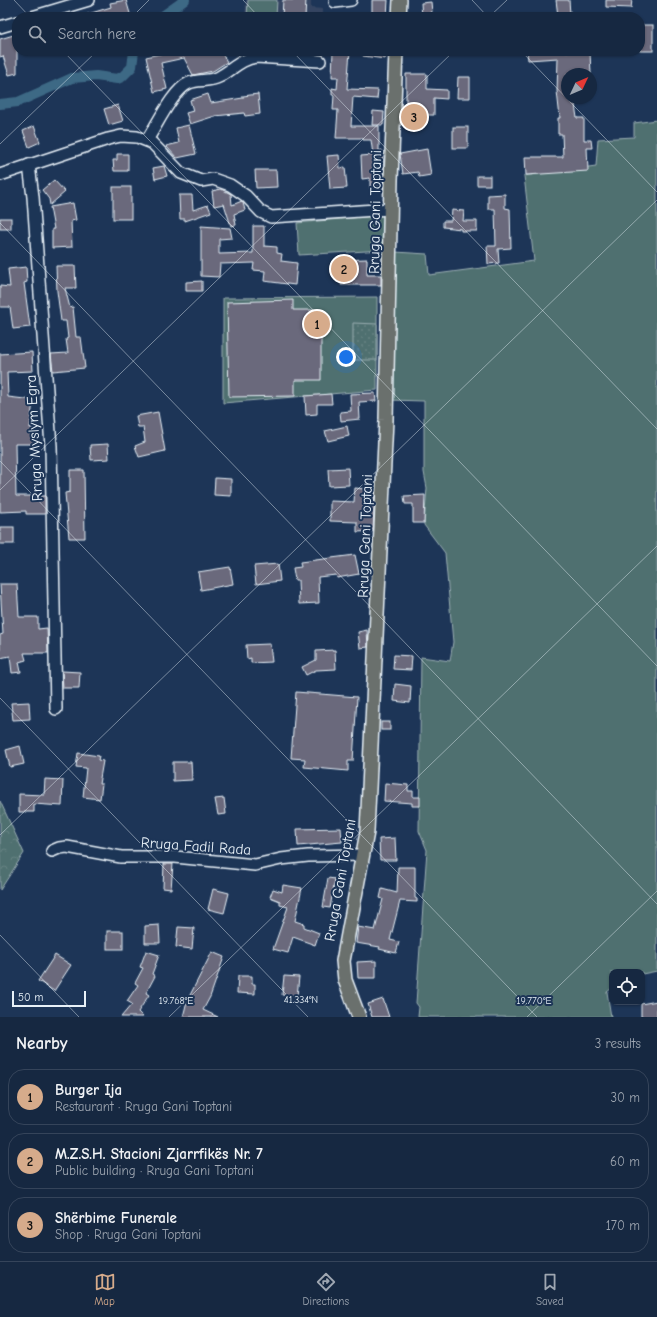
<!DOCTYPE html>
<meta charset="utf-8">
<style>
:root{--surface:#162841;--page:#1f3048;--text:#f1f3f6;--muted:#9ea6b1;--line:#35445a;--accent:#d6ab8b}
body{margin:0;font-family:"Comic Neue",sans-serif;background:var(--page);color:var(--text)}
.controls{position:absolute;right:12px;bottom:12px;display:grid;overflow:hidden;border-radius:8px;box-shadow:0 1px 3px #0004}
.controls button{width:36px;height:36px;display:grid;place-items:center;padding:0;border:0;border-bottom:1px solid var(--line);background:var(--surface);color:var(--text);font:20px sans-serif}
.compass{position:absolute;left:561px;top:68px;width:36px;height:36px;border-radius:50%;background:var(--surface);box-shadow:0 1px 3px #0004;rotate:46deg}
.scale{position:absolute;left:12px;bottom:10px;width:74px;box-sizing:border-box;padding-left:4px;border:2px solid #e8f1f8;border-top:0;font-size:11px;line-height:14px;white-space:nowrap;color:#e8f1f8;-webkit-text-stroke:3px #1d3557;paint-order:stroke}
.you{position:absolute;left:346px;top:357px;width:14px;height:14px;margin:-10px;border:3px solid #fff;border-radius:50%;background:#1a73e8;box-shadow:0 0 0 6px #1a73e833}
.badge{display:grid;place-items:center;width:26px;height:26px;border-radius:50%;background:var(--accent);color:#111;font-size:13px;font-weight:700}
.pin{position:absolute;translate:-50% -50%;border:2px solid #fff;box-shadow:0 1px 4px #0006}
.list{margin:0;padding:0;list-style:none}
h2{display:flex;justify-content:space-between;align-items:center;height:52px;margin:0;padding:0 16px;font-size:17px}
h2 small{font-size:13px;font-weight:400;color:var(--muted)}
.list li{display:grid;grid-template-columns:26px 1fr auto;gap:12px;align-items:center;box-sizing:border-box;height:56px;margin:0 8px 8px;padding:0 8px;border:1px solid var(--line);border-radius:16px}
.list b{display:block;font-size:15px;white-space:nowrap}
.list p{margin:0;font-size:13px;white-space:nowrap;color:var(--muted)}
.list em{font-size:13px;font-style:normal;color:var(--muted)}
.icon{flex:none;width:22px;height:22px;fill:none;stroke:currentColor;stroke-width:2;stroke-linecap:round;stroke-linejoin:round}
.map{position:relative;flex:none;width:657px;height:1017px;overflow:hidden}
.search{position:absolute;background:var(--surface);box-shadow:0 1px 3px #0004;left:12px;right:12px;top:12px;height:44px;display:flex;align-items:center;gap:10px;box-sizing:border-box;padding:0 14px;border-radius:16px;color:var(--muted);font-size:15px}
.sheet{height:244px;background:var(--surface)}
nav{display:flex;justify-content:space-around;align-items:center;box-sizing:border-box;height:56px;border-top:1px solid var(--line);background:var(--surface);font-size:11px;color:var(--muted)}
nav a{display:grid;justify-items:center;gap:2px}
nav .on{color:var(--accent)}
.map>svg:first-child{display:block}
</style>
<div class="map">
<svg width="657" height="1017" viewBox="0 0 657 1017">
<defs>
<pattern id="forest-crowns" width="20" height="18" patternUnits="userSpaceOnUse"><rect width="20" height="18" fill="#4f6f6f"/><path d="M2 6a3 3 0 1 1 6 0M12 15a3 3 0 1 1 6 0" fill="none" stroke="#688484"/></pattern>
<pattern id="park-dots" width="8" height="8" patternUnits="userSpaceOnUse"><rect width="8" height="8" fill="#4f6f6f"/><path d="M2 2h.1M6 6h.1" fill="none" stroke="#688484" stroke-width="1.8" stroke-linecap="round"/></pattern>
</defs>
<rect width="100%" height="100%" fill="#1d3557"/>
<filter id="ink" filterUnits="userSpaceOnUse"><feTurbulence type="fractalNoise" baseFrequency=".025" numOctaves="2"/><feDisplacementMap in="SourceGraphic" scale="8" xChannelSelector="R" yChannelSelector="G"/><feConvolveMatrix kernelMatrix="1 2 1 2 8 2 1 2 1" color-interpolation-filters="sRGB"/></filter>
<g filter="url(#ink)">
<g fill="#344562">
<polygon points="246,0 311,0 311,8 323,9 322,17 245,17"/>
<polygon points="244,51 317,51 316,55"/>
</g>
<g fill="#4f6f6f" stroke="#9cb0b4">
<polygon points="248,0 277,0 276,17 247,17"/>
<polygon points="657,120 657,971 642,974 642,972 612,972 612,988 607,992 611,1017 418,1017 419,1007 416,1003 427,850 419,831 421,657 450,661 453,642 445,553 424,525 427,488 424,472 424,401 390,400 395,252 427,254 429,275 534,261 524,176 596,166 598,139 634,137 634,123"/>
<polygon points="384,215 383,250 299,255 297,223"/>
<polygon points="377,297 377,390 223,403 223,298"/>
</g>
<polygon fill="url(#forest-crowns)" stroke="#9cb0b4" points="0,801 24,853 0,890"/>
<polygon fill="url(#park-dots)" stroke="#9cb0b4" points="353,323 377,324 377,360 353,360"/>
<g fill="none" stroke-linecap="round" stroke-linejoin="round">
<g stroke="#3e6985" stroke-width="10">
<polyline points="161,17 185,0"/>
<polyline points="0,104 18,102 72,78 96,76 117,79 122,77 132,67 134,51"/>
</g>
</g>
<g fill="#6a697c" stroke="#e8f1f8">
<polygon points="126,0 131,17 85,17 85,15 111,7 110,3"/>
<polygon points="283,0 306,0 305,17 282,17"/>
<polygon points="372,0 388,0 387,17 372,17"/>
<polygon points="556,0 569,0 570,14 558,16"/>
<polygon points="606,0 632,0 631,8 606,7"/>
<polygon points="431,2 432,12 430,12 430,17 422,17 421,3"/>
<rect x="640" y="25" width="13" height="26"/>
<polygon points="17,34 17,73 9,75 3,56 0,57 0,39"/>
<polygon points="174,51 221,51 227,62 213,71 193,75 184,58 161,63 167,89 154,92 146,57"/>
<polygon points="333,51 350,51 347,89 378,90 377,99 353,97 351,126 379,126 379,151 382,150 383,160 382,189 370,189 370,178 362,179 361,156 373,155 371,140 363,140 363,138 336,138 338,110 333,110 334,95 332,95 332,88 337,89 338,77 332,77"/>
<polygon points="363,51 387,51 385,59 363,56"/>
<polygon points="527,51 590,52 591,74 567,74 567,98 574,98 577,118 584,118 584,140 591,140 592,148 587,148 588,171 526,175 525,157 563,157 562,134 558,134 558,118 560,118 557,91 558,58 528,60"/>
<polygon points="406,74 427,74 427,89 447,90 447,99 434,98 434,115 420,115 420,105 406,105"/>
<polygon points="458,77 470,77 470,98 457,98"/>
<polygon points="208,94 211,103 243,98 243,96 258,94 260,114 245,116 244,113 215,116 190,124 186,113 193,111 190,100"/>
<polygon points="118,105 123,121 109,125 104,109"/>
<polygon points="373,111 384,112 383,125 372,125"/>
<polygon points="189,125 196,154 177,158 166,146 179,143 176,128"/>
<polygon points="34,126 40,142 29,147 23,131"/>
<rect x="453" y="127" width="15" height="21"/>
<polygon points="427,149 431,175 419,177 418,172 403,174 400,154"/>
<polygon points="117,154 128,154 128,171 114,171 113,160 117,160"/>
<polygon points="339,155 340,168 345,167 347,188 330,189 327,156"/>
<polygon points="164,166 167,176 155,179 153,168"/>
<polygon points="255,170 276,170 277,187 256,188"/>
<rect x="477" y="176" width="13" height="9"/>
<polygon points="54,180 65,192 50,205 49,199 42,190"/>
<rect x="113" y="187" width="18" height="32"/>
<polygon points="221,189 231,194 232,205 242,201 243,203 245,210 234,214 236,225 231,226 224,204 214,206 212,191"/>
<polygon points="505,194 505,208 510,209 511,248 498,249 499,263 488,264 487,246 496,246 495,209 488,209 488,195"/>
<polygon points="179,195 192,195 193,210 208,205 211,212 185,221 185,219 180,219"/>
<polygon points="73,203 76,220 71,221 72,247 52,248 52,229 54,229 50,207"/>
<polygon points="452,210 464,211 463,221 477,221 477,231 461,231 461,229 443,227 443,221 451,221"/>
<rect x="0" y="218" width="11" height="11"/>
<polygon points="201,226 230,228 232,238 219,239 219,254 253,253 253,226 264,226 264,246 277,247 277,253 282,254 281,261 297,263 295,285 264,281 265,271 253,270 254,263 220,264 219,277 201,276"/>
<polygon points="367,259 367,275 381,275 381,285 341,285 341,260"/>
<polygon points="56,266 75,266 76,288 65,288 70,308 73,307 76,337 81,337 85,368 53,371 51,354 68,353 66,339 68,338 66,321 61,321 57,291"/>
<polygon points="26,267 27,282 24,283 30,327 13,329 10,307 0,307 0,286 10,287 8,269"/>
<polygon points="202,281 202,291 186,291 186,282"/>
<polygon points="293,300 293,310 321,310 321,380 295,380 295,396 229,397 227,302"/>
<polygon points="32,352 33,371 7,372 8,397 33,400 30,428 36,428 36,444 15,444 16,496 45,496 45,514 26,514 26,511 0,512 0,354"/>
<polygon points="375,393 376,401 359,402 360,419 341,421 340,412 351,411 350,394"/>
<polygon points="331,394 332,404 317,404 317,414 306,415 305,396"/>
<polygon points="158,412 165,451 139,457 135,446 145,442 143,427 138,427 136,416"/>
<polygon points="347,426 349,436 328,441 325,431"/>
<polygon points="108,444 109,459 91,460 90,445"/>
<polygon points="348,468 349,485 329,486 328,469"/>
<polygon points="70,470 84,470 85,538 69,538 65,493 70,492"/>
<polygon points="215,478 231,479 231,496 214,495"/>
<polygon points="355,488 375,490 373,531 357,532 357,522 330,521 330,501 354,502"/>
<polygon points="425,495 424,523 413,523 413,504 405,504 404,496"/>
<rect x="0" y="527" width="14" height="17"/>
<polygon points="355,555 359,574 337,578 336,575 318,577 319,603 299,604 298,580 295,580 293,568 301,567 300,562"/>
<polygon points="278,564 280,581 256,584 254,566"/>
<polygon points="230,567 233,584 201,590 198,572"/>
<polygon points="0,584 17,584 19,617 38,617 38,629 47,628 48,653 24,653 26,660 19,662 21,672 12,673 10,656 0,658 0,635 3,634"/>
<polygon points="367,630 368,647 360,648 358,632"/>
<polygon points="270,644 272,662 251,663 251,658 247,659 246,645"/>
<polygon points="335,650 336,669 316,670 306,675 302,667 316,660 316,651"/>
<polygon points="394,655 412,656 411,670 393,669"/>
<polygon points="62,671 80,672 79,688 63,688"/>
<polygon points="395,684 411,686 410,703 394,701"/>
<polygon points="296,692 357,697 353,761 348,761 348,771 304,767 305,759 291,758"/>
<polygon points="29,702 30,719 13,720 11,703"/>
<rect x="381" y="722" width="9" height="8"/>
<polygon points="20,746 24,764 10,767 6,750"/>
<polygon points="78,753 99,756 98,760 103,761 99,784 102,784 100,799 83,797 86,768 76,767"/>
<polygon points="173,762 191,762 192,780 173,781"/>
<polygon points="45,779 63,780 62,806 34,804 34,812 19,812 19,794 44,795"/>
<polygon points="385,783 408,785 408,791 413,791 413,797 420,797 420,806 412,806 412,803 384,801"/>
<polygon points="224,798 226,814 218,815 215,799"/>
<polygon points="341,828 342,842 298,846 297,829"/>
<polygon points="395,838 396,860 380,860 379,839"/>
<polygon points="164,864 173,864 171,889 163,888"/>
<polygon points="398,867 415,867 415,898 417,899 417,902 400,901 390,940 399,942 396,953 379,949 380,947 356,943 358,927 375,930 383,899 380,898 382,889 397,893"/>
<polygon points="328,878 335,879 330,908 323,907"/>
<polygon points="283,885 302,888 295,921 304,924 304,927 319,933 315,945 293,937 288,953 273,949 288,907 280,905 280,901 270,897 273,889 282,892"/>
<polygon points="213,889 229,893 224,913 208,909"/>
<polygon points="159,925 160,943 145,943 145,926"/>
<polygon points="178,927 194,928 192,949 176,947"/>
<rect x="107" y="931" width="16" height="18"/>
<polygon points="146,951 159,955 152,974 155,976 146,993 149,995 138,1012 143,1017 121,1017 132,1004 127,1001 138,985 135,983 143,968 140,967"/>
<polygon points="212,952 224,957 210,997 203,1010 218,1017 183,1017 187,1001"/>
<polygon points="55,955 71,965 54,991 38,981"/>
<polygon points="376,961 376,978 358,978 357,962"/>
<polygon points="238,976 252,976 252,984 255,984 255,994 237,993"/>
<polygon points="284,976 299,977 297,996 282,995"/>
<polygon points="383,999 389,1017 372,1017 368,1004"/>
<polygon points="657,1001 657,1017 641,1017 641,1004"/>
</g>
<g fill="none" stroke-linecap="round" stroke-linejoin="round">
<defs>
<g id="minor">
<polyline points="335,2 351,0"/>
<polyline points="32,17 89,0"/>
<polyline points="0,27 17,22"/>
<path d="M 147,140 C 157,125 173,90 189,83 C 198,79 210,82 219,77 C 232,70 241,59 256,57 L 320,61"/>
<polyline points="29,165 33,197 51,446 56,709"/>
<polyline points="0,175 108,139 121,136 137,137 152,143 181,173 201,181 213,179 230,185 246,196 261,212 271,217 390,209"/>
<polyline points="52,851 59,848 67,847 121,857 175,857 255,865 281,859 308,856 363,855"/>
</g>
<g id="major">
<polyline points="399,17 400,0"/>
<polyline points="359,1017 345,980 343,961 367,832 386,420 391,180 396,51"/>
</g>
</defs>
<use href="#minor" stroke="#e8f1f8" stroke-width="14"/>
<use href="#major" stroke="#e8f1f8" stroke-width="16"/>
<use href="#minor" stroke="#1d3557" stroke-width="11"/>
<use href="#major" stroke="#6a706d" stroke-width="13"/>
</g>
</g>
<path fill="none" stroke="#e8f1f8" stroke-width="1" stroke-opacity="0.45" d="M 14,0 L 30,17M 243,0 L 259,17M 472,0 L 488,17M 132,17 L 149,0M 489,17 L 507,0M 63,51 L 657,666M 292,51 L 657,429M 521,51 L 657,192M 0,144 L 97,51M 0,223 L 657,904M 0,461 L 537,1017M 0,490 L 454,51M 0,698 L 308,1017M 0,835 L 657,200M 0,935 L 79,1017M 169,1017 L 657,546M 527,1017 L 657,891"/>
<g text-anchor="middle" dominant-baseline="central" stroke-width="4" stroke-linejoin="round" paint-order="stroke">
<g font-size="15" fill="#e8f1f8" stroke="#1d3557">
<text transform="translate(375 212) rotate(-89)">Rruga Gani Toptani</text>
<text transform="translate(34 438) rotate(-93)">Rruga Myslym Egra</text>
<text transform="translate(365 536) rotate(-88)">Rruga Gani Toptani</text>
<text transform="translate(196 846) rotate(4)">Rruga Fadil Rada</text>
<text transform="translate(340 880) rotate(-80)">Rruga Gani Toptani</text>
</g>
</g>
<g font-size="10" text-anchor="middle" fill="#e8f1f8" stroke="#1d3557" stroke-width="4" stroke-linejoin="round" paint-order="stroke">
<text x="301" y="1003">41.334°N</text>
<text x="176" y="1004">19.768°E</text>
<text x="534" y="1004">19.770°E</text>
</g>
</svg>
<div class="controls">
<button><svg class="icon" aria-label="locate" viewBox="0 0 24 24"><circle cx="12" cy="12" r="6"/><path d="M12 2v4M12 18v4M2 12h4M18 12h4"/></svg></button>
</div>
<svg class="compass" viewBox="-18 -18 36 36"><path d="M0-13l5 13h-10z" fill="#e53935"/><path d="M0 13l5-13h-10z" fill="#9ea6b1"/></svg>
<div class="scale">50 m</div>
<div class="you"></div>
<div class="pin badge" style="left:317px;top:324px">1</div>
<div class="pin badge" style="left:344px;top:269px">2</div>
<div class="pin badge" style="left:414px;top:117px">3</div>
<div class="search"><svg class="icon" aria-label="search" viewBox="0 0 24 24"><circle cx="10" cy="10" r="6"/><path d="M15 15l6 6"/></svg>Search here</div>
</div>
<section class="sheet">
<h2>Nearby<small>3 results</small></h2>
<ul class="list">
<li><span class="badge">1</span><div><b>Burger Ija</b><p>Restaurant · Rruga Gani Toptani</p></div><em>30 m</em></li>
<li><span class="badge">2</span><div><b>M.Z.S.H. Stacioni Zjarrfikës Nr. 7</b><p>Public building · Rruga Gani Toptani</p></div><em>60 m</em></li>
<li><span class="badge">3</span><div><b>Shërbime Funerale</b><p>Shop · Rruga Gani Toptani</p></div><em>170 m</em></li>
</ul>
</section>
<nav>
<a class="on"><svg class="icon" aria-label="map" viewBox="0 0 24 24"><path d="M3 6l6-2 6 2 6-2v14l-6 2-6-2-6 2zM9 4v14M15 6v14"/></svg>Map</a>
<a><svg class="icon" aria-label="directions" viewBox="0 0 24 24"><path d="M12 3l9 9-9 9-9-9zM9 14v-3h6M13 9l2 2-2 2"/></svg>Directions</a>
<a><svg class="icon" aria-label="saved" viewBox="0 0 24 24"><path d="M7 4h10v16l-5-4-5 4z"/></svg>Saved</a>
</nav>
